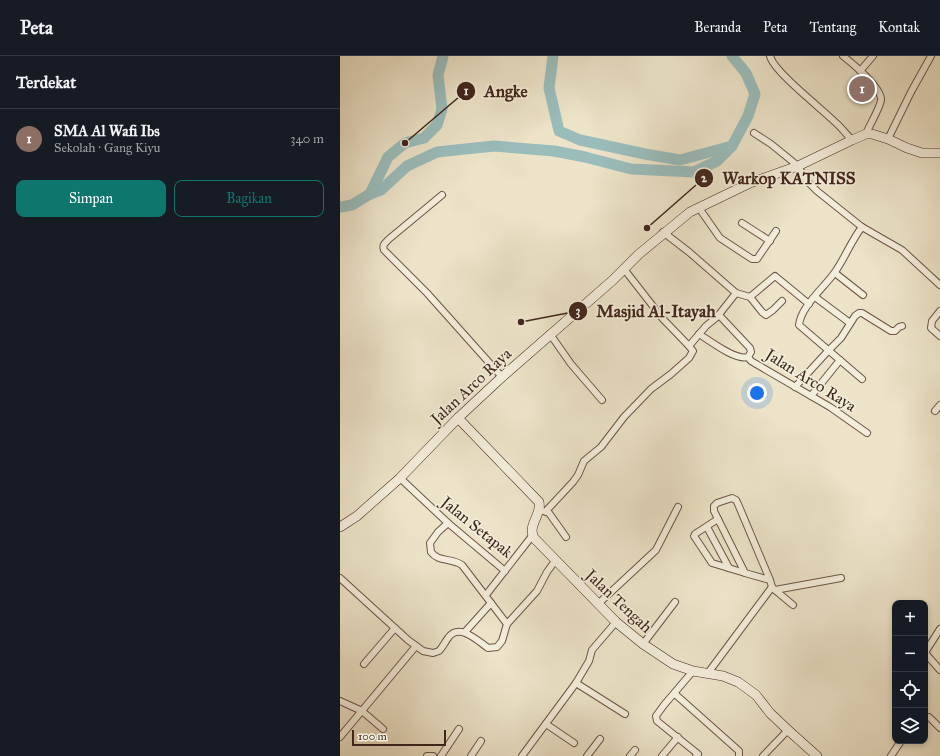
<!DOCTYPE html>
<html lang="id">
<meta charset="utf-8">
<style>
:root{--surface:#171b24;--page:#242831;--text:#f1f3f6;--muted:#9ea1a6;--line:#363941;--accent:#0f766e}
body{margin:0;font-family:"IM FELL Great Primer",serif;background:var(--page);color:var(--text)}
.controls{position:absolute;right:12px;bottom:12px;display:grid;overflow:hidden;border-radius:8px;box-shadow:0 2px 6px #0003}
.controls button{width:36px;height:36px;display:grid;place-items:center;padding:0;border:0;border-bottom:1px solid var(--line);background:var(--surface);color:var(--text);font:20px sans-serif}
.scale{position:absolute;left:12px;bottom:10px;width:94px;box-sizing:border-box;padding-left:4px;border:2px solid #41261b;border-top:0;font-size:11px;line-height:14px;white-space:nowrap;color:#41261b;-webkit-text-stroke:3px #f3eddb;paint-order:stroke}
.you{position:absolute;left:417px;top:337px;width:14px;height:14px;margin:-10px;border:3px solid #fff;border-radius:50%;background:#1a73e8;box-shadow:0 0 0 6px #1a73e833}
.badge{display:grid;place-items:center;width:26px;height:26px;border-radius:50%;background:var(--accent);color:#fff;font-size:13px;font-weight:700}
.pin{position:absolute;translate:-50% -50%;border:2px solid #fff;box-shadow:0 1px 4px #0006}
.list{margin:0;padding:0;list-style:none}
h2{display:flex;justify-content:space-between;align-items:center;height:52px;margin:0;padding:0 16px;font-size:17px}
h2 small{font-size:13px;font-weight:400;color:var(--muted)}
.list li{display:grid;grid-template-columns:26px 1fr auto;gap:12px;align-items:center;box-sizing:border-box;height:60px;padding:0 16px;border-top:1px solid var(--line)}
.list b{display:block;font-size:15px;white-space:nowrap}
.list p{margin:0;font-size:13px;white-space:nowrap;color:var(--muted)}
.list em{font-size:13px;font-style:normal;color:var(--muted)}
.actions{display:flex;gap:8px;padding:12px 16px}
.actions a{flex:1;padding:9px 0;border:1px solid var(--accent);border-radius:8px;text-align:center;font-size:14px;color:var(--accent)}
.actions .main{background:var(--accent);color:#fff}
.icon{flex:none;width:22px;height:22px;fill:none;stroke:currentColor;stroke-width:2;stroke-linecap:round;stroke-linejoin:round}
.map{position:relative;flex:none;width:600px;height:700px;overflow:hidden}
header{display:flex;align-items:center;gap:24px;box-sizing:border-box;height:56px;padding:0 20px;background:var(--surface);border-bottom:1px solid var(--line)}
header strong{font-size:19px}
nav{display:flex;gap:22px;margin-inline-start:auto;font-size:14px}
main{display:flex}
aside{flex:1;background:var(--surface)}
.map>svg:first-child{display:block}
</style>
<header>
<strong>Peta</strong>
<nav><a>Beranda</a><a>Peta</a><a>Tentang</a><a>Kontak</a></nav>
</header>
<main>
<aside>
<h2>Terdekat<small></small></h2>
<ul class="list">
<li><span class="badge" style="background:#8d6e63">1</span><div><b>SMA Al Wafi Ibs</b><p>Sekolah · Gang Kiyu</p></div><em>340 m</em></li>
</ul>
<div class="actions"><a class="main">Simpan</a><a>Bagikan</a></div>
</aside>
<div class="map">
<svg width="600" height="700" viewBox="0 0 600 700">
<rect width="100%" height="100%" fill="#ece3c8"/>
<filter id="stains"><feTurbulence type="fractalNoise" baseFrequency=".005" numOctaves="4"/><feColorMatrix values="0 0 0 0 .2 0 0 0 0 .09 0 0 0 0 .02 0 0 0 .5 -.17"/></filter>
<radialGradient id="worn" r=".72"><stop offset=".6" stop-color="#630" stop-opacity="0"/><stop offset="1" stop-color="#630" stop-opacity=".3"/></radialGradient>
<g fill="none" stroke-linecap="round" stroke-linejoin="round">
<g stroke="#9abdbc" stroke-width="11">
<polyline points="213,0 209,32 219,75 240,84 305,98 340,104 392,90 408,60 415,38 406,17 392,0"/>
<polyline points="30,138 41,134 67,110 97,96 154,90 214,95 245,101 291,113 354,116 377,105 392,90"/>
<polyline points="0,151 12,149 30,138 48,101 65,87 84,82 97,69 102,53 98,19 103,0"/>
</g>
<defs>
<g id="street">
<path d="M 430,0 C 434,16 481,52 495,66 C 501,71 506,78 512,84"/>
<path d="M 503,0 C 513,8 542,32 541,44 C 540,52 529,70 526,78"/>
<polyline points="520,15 533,0"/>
<polyline points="414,77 431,88 458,110 466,124 477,135 522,171 562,194 600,229"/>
<polyline points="548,83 571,36 591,0"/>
<path d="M 102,139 L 49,183 C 45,187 42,189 44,194 L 87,237 L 162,321"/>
<polyline points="359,152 380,182 412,203 417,203 436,175"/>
<polyline points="402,167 430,185"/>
<path d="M 522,171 C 511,185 505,202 495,216 C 484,232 461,250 459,269 L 522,323"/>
<polyline points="323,176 349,196 396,237 410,241 435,220 469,248"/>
<polyline points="284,213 323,263 349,290 366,270 377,261 396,237"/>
<polyline points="495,217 523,239"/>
<polyline points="410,241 422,256 426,259 433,254 442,245"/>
<polyline points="475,241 510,267"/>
<polyline points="600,255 592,265 591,272 600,280"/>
<polyline points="379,259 410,292 411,296 408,301 411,305 490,351 527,377"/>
<polyline points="210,278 231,308 262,344"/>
<path d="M 359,278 C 370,285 396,305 408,301"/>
<polyline points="455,331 488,295 501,282 515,260 519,257 522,257 551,275 555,275 559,271 562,270"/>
<polyline points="471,340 500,304"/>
<polyline points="595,355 600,349"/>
<polyline points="60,422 108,467 165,515"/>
<polyline points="203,455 209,457 226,481"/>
<polyline points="206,455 233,426 238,419 244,405 261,391 284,361 311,333 331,318 349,302 353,295 349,290"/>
<polyline points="378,463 355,478 354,480 372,507 405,517"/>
<path d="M 108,467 L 98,476 L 90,487 L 91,496 C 98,506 112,502 122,509 L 167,568"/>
<polyline points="367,471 389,512"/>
<path d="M 0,522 L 68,584 L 83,595 L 93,597 L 99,595 C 103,591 105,586 108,582 C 119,566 138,585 148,592 L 157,591 L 162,585 L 167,568 L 197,535 L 207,516 L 215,505"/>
<polyline points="430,524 405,517 374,455 374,450 377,447 392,442 396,444 398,448 430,524 432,531 435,534 501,522"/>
<polyline points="435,534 453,549"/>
<polyline points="146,539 192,480"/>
<polyline points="258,548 316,494 338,451"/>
<polyline points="600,573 586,595 586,598 600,614"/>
<polyline points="125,576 151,547"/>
<polyline points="303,588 335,546"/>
<polyline points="24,608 55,572"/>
<polyline points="353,615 324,649 316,660 317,665 358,698 356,700"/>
<polyline points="368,617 432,531"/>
<polyline points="236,627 285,658"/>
<polyline points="335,638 399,695 399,700"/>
<polyline points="0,645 22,655 43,673"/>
<polyline points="585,661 589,661 600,672"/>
<polyline points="206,668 234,687"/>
<polyline points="0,681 76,590"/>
<polyline points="87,700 93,700"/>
<polyline points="101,700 119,673"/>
<polyline points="131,700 141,685"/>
<polyline points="182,700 236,627 249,605 252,594 276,566"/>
<polyline points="247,700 260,683"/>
<polyline points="290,700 295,694"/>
<polyline points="322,700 338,681"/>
<polyline points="423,700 448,674"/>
<polyline points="551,700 561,685"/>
</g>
<g id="secondary">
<path d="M 118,362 L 199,446 C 202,459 187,469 194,482 L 276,566 L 303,588 L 333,608 L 353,615 L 383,620 L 398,626 L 405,631 L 416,639 L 430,657 L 448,674 L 477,700"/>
<polyline points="0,471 17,460 60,422 118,362 162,321 273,224 299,198 350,156 410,127 458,110 512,84 526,78 532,78 548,83 567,92 582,97 600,97"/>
</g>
</defs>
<use href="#street" stroke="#6c5546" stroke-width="8"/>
<use href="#secondary" stroke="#41261b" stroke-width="10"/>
<use href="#street" stroke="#f3eddb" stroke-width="6"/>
<use href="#secondary" stroke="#f3eddb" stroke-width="9"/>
</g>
<g text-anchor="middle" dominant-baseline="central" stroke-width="3.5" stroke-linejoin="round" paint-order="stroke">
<g font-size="16" fill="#41261b" stroke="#f3eddb">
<text transform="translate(471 324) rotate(32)">Jalan Arco Raya</text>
<text transform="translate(131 330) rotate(-43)">Jalan Arco Raya</text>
<text transform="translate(137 471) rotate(39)">Jalan Setapak</text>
<text transform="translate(279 545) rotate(43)">Jalan Tengah</text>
</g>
</g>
<path fill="none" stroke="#41261b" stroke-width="1.5" d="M65 87L126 35M307 172L364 122M181 266L238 255"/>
<g fill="#41261b" stroke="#f3eddb" stroke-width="1.5">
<circle cx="65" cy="87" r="4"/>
<circle cx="307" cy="172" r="4"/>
<circle cx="181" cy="266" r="4"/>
<circle cx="126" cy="35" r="10"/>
<circle cx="364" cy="122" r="10"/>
<circle cx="238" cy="255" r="10"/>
</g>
<g font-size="12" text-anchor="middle" font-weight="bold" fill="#fff">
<text x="126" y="39">1</text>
<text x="364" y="126">2</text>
<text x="238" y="259">3</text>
</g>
<g font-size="17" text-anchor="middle" font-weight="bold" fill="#41261b" stroke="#f3eddb" stroke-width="3.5" stroke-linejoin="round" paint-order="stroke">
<text x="166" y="41">Angke</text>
<text x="449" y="128">Warkop KATNISS</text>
<text x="316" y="261">Masjid Al-Itayah</text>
</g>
<rect width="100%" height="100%" filter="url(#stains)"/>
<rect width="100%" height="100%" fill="url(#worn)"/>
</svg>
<div class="controls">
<button>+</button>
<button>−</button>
<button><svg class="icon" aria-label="locate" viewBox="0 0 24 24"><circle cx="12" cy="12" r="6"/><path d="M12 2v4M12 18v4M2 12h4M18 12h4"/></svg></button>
<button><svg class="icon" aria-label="layers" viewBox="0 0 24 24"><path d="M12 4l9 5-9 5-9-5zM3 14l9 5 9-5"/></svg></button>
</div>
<div class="scale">100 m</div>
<div class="you"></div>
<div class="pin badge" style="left:522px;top:33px;background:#8d6e63">1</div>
</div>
</main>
